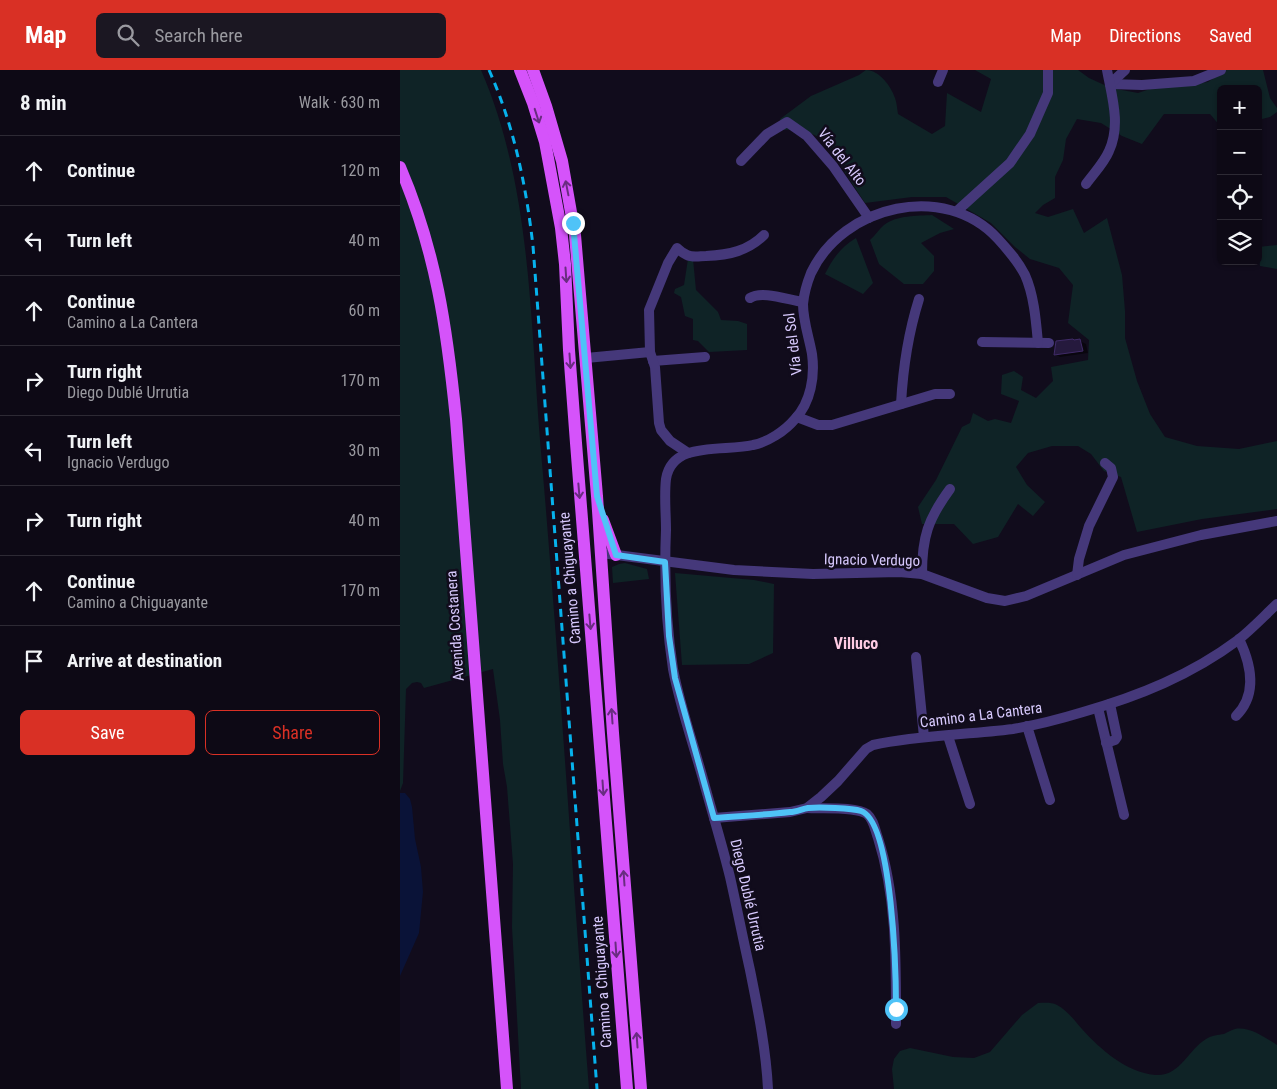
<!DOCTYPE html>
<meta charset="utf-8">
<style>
:root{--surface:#0d0915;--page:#1b1722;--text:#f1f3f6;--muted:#9a9aa0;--line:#2d2a34;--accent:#d93025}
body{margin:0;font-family:"Roboto Condensed",sans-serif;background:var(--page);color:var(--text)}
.controls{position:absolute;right:15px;top:15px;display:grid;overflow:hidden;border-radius:8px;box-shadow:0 1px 4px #0004}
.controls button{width:45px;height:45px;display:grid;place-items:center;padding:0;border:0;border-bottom:1px solid var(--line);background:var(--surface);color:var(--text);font:25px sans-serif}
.stop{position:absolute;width:15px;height:15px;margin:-11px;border:4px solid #4fc3f7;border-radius:50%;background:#fff}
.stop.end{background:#4fc3f7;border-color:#fff;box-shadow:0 1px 5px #0008}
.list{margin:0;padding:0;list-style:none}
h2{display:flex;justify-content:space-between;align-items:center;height:65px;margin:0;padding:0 20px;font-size:21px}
h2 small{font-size:16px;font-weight:400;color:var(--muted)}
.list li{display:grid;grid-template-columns:32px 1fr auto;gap:15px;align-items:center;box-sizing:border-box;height:70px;padding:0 20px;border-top:1px solid var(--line)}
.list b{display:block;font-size:19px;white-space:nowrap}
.list p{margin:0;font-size:16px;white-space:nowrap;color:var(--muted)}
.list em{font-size:16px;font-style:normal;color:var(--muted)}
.actions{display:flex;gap:10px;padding:15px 20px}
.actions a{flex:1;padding:11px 0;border:1px solid var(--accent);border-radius:8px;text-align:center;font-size:18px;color:var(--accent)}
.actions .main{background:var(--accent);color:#fff}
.icon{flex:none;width:28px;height:28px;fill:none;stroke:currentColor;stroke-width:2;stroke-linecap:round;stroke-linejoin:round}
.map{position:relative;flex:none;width:877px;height:1019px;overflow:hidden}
header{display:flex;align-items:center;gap:30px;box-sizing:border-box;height:70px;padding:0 25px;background:var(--accent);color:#fff}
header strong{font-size:24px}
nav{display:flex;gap:28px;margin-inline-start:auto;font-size:18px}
.search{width:350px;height:45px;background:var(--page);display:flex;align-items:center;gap:12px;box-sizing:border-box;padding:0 18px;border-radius:8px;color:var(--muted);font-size:19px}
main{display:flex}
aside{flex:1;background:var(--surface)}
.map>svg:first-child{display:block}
</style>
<header>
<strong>Map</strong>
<div class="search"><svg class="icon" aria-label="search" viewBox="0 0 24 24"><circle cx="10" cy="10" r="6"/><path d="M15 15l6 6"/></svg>Search here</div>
<nav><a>Map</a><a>Directions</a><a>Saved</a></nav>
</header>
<main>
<aside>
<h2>8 min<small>Walk · 630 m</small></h2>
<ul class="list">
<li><svg class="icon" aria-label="ahead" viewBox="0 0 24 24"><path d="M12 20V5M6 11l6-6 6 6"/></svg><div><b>Continue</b></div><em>120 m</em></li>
<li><svg class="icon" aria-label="left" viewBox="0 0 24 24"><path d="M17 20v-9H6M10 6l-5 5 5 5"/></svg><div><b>Turn left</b></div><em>40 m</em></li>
<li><svg class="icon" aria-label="ahead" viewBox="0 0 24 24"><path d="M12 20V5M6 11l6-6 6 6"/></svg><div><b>Continue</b><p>Camino a La Cantera</p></div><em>60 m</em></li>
<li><svg class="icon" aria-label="right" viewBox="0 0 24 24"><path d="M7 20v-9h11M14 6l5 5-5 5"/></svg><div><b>Turn right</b><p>Diego Dublé Urrutia</p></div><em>170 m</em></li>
<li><svg class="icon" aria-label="left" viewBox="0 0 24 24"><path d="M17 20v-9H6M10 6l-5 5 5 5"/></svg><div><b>Turn left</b><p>Ignacio Verdugo</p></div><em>30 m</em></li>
<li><svg class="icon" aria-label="right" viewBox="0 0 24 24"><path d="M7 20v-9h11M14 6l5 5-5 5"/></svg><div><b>Turn right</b></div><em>40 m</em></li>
<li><svg class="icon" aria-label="ahead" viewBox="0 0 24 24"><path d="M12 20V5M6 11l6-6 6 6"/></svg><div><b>Continue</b><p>Camino a Chiguayante</p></div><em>170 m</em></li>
<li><svg class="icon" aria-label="arrive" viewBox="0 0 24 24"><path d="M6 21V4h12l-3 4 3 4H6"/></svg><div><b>Arrive at destination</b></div></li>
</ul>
<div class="actions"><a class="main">Save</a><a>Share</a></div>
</aside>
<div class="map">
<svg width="877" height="1019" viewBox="0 0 877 1019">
<rect width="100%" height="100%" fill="#110c1c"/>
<g fill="#0f2326">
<path d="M 0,0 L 81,0 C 131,115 130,247 140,370 C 159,586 172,803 189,1019 L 121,1019 L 112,857 L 113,794 L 107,717 L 103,694 L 100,650 L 93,599 L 24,618 L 21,613 L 17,612 L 12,613 L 6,619 L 3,713 L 0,721 Z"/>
<path d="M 466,0 C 479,0 491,16 495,28 C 497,33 497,39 498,44 L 532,64 L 545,56 L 547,23 L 581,42 L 591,9 L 575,0 L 678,0 L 689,8 L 711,18 L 738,23 L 756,17 L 780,16 L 808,12 L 825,0 L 863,0 L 870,28 L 877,38 L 877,42 L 870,47 L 858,50 L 858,19 L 821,19 L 821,57 L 810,44 L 764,44 L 742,74 L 722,66 L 701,53 L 677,49 L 666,69 L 663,90 L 655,107 L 655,128 L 643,135 L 635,143 L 648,147 L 673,139 L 684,163 L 707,148 L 722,205 L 725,241 L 725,268 L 737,311 L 750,344 L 765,367 L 797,376 L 839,379 L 877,371 L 877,439 L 802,449 L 737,462 L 721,407 L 704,401 L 691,384 L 678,376 L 652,376 L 628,383 L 616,397 L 627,415 L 645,432 L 633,446 L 618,434 L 598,467 L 573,474 L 554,454 L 522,454 L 518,437 L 536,410 L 562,357 L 570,353 L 573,343 L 588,351 L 595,349 L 611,353 L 619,331 L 601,324 L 602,305 L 614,301 L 623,307 L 621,320 L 636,328 L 653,311 L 651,297 L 688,290 L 689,270 L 668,253 L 673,215 L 659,198 L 630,189 L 615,177 L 591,153 L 546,127 L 512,127 L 465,133 L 423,69 L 401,59 L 384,60 L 380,49 L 411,26 L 459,5 Z"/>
<path d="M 532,145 L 554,159 L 540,163 L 521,173 L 534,186 L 534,201 L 523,214 L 504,214 L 479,194 L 470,170 C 475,166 479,159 484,155 C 497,145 517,146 532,145 Z"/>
<path d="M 456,168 L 473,213 L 463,224 L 425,204 C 433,188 441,177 456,168 Z"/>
<polygon points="877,175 877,199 860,196 858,177"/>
<polygon points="288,189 293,189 296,220 318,242 321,250 338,251 347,254 347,280 309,282 298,271 293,270 293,249 285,246 281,227 274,223 275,219 284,215"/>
<polygon points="225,493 247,499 249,509 213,513 212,497 219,494"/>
<polygon points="275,503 354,510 374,514 373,583 349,594 282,595"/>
<path d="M 638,933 C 645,933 651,932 657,935 C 667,940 675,951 682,959 C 701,980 726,1002 755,1005 C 780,1007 788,980 806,969 C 812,965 818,965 824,964 C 828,962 831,960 835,959 C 849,956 866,968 877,975 L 877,1019 L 494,1019 L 492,999 L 494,989 L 500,981 L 510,978 L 553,987 L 574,988 L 590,982 L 622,945 Z"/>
</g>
<polygon fill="#0a1338" points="0,723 5,723 10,729 12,737 15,769 21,797 23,822 19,863 0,906"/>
<polygon fill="#0007" points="676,271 680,271 686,274 688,283 660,287 655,284"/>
<polygon fill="#25193d" stroke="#402b68" points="673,269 674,270 680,269 683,281 654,285 656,271"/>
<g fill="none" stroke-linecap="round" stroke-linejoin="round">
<g stroke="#45387a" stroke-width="10">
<polyline points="538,12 543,0"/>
<polyline points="710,14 742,15 794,11 821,0"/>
<polyline points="710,14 725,0"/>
<polyline points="341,91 367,64 387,52 407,66 433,96 469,148"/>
<path d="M 686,114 C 694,103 704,93 709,81 C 721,55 712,27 707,0"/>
<polyline points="557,141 610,93 630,64 648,23 648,0"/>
<path d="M 350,228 C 362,220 388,230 403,232"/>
<polyline points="582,272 649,273"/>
<polyline points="186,288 250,282"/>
<polyline points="253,291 305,287"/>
<path d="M 501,334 C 503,297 508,264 519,229"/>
<polyline points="397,347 418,355 432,355 535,324 550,324"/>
<path d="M 288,383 L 270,371 L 261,360 L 259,353 L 255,297 L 250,282 L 249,240 L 268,193 L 277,178 C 280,181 283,183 287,185 C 293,188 300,186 306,186 C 329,185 348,181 364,165"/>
<polyline points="201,483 334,500 413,504 499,502 522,504 587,528 605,531 626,526 724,485 801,465 877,451"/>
<path d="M 522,504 C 522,467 528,449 550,419"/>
<polyline points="677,505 679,489 689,456 713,407 711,398 705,393"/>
<polyline points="516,587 524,667"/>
<polyline points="698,638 724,745"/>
<path d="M 836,646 C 858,624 851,594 839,569"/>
<polyline points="627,656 650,730"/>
<polyline points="548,666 570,734"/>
<polyline points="706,673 715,670 717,667 710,634"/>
<path d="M 407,738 C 421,739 456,736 467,744 C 474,750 475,760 478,768 C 497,828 496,892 496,954"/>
<path d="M 314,748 L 390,742 L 407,738 L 421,727 L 438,711 L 466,679 L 473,675 C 519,665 566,665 613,659 C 637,655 660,649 683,642 C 739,626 791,605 838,570 C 852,559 864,546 877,534"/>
<path d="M 368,1019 C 366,979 358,940 350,900 C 343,869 337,838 330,807 C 322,774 312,742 303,709 C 293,673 280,636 273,599 C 266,553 264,506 266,460 C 266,443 264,426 266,409 C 272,370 325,382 353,375 C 368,372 385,361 395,349 C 411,332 415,306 412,284 C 409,267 403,251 403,234 C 404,223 407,213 411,203 C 443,135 545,111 598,169 C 608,180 618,191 625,205 C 634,225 636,251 638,273"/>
</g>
<g stroke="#d553fa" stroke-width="12">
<polyline points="120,0 133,33 145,72 161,158 165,194 169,280 176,373 227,1019"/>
<polyline points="133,0 146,36 162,91 175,165 197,426 213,663 241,1019"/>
<path d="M 0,97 C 36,181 47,259 56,349 L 107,1019"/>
<polyline points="203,450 216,485"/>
</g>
<path stroke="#07b2ec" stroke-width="3" stroke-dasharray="8 6" stroke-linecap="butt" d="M 89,0 C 114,56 126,115 133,176 L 197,1019"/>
</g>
<defs><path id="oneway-shaft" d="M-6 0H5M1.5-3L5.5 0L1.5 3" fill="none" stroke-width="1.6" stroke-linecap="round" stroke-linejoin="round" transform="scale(1.25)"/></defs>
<g stroke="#692c80">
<use href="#oneway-shaft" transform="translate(137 46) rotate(72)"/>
<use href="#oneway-shaft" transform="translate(167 118) rotate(-101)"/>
<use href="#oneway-shaft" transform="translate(166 205) rotate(86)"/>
<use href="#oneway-shaft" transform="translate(170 291) rotate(86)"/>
<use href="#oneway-shaft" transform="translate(179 421) rotate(85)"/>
<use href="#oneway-shaft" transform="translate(190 552) rotate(85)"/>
<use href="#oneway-shaft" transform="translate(212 646) rotate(-94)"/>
<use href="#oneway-shaft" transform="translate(203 718) rotate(86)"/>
<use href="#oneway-shaft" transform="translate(224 808) rotate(-94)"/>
<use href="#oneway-shaft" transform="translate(216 880) rotate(86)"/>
<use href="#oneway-shaft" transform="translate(237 970) rotate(-94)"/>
</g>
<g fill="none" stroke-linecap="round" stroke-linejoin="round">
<path stroke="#4fc3f7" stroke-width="6" d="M 173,153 L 197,426 L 216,485 L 265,492 L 269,566 L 275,608 L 314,748 C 339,746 364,745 390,742 C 396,742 402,739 408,738 C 419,737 452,738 461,741 C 493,752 496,907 496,939"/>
</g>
<g text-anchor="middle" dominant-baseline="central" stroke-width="5" stroke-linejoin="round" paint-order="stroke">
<g font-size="15" fill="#d7c9fd" stroke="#110c1c">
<text transform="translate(442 87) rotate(52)">Vía del Alto</text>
<text transform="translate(393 274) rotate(-97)">Vía del Sol</text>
<text transform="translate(472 490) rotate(1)">Ignacio Verdugo</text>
<text transform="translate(170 508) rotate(-95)">Camino a Chiguayante</text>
<text transform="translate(55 556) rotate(-94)">Avenida Costanera</text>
<text transform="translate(581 645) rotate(-7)">Camino a La Cantera</text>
<text transform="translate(348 825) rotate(77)">Diego Dublé Urrutia</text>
<text transform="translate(202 912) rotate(-94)">Camino a Chiguayante</text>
</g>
<g font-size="16" font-weight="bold" fill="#fecbe3" stroke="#110c1c">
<text x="456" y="573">Villuco</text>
</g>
</g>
</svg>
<div class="controls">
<button>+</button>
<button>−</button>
<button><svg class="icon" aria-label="locate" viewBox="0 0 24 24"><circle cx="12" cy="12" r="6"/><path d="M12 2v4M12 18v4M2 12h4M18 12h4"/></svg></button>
<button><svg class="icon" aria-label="layers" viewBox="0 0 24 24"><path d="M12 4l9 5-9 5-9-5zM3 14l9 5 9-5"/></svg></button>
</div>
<div class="stop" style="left:496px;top:939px"></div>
<div class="stop end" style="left:173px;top:153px"></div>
</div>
</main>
